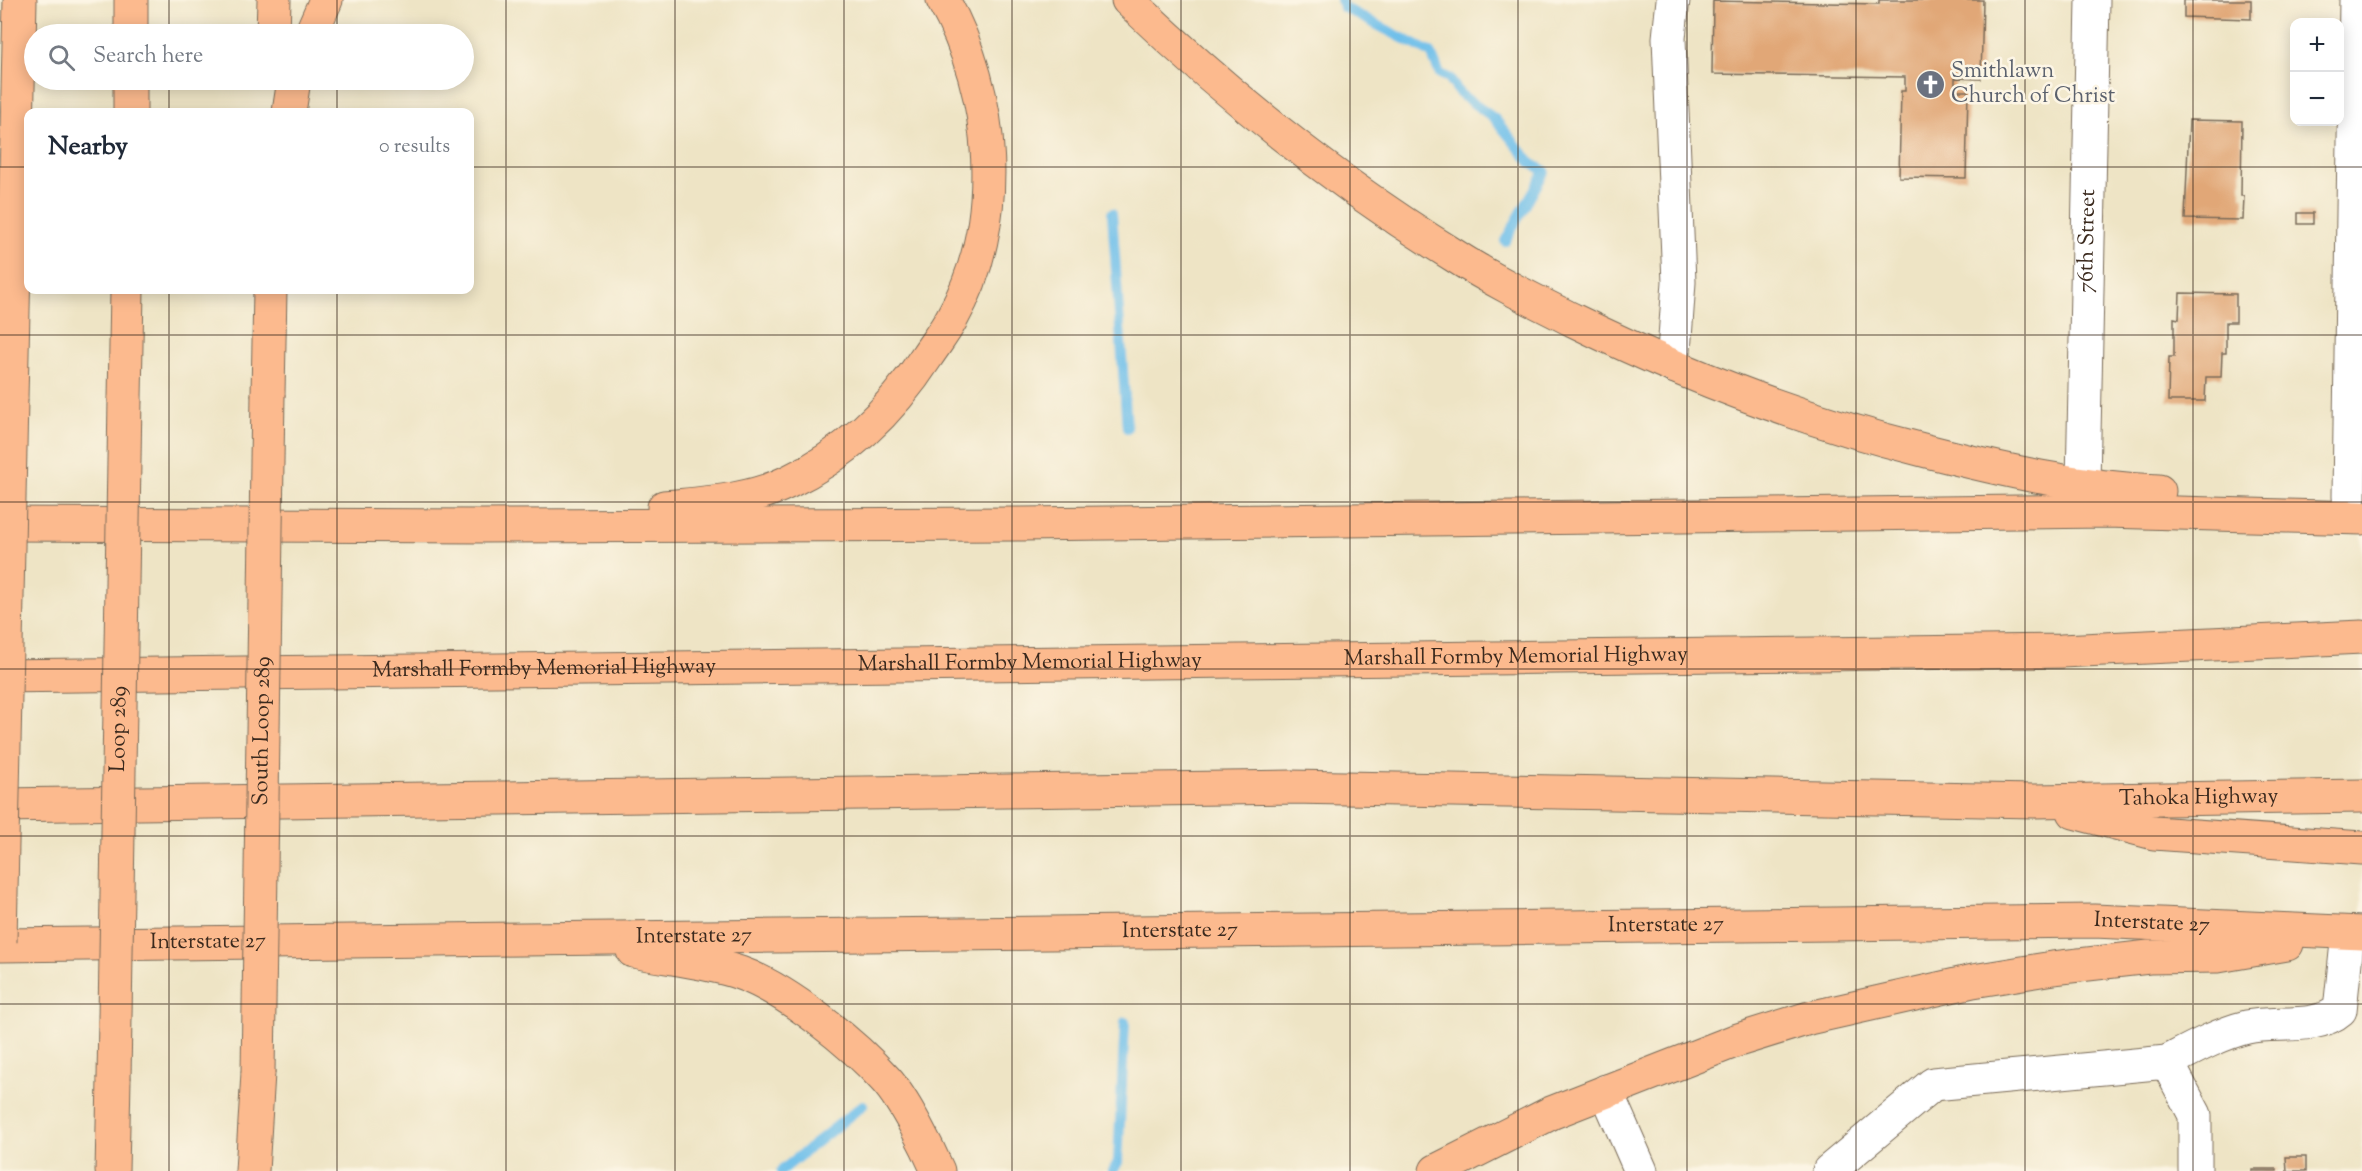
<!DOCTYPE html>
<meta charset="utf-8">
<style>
:root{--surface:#fff;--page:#f2f2f3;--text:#1f2937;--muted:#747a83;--line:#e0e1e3}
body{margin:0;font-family:"Sorts Mill Goudy",serif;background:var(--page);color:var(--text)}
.controls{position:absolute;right:18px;top:18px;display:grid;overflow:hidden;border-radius:12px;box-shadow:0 3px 15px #0003}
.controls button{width:54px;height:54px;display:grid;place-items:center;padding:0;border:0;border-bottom:2px solid var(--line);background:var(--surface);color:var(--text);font:30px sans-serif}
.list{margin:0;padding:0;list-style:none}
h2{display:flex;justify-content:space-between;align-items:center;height:78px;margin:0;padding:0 24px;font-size:26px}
h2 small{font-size:20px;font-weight:400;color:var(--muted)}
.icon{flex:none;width:33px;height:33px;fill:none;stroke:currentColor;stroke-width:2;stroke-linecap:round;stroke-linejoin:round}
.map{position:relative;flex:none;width:2362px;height:1171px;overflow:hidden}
.search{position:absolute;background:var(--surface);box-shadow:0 3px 15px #0003;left:24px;top:24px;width:450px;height:66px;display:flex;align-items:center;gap:15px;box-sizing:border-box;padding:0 21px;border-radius:33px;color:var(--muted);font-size:22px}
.panel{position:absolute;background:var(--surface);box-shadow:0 3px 15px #0003;left:24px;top:108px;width:450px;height:186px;border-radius:12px}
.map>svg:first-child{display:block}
</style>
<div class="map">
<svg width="2362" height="1171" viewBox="0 0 2362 1171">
<rect width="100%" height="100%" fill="#fcf5e5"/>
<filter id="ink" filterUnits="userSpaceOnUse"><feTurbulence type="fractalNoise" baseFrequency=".0167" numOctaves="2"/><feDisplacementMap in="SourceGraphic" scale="12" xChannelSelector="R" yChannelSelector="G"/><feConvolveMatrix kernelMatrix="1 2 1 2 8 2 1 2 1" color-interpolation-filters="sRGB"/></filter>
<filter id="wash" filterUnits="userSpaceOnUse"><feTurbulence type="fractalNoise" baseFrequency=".008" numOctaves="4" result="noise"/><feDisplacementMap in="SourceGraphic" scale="24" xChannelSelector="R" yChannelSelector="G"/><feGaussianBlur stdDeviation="1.35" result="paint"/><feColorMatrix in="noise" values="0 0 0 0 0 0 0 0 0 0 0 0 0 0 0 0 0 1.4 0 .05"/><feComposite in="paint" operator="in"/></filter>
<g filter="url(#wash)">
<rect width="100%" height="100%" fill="#eee4c5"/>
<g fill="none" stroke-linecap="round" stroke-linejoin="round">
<g stroke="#6ebfea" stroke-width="10">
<polyline points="1341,0 1343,7 1431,53 1440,74 1449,78 1460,94 1494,118 1532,164 1545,171 1505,241"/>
<polyline points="1112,213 1127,428"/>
<polyline points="781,1171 863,1105"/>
<polyline points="1113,1171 1118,1162 1125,1022"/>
</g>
</g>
<g id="blocks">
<g fill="#e1a777">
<polygon points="1879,0 1983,0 1981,79 1955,78 1955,91 1968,91 1966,178 1899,177 1901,91 1905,91 1905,77 1712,74 1713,1 1879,4"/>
<polygon points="2184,0 2251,0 2251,19 2184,17"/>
<polygon points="2189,120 2242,121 2241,196 2244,196 2243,220 2185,219"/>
<rect x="2298" y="213" width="15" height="11"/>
<polygon points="2180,293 2236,294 2236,322 2226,322 2226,353 2222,353 2221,377 2206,377 2205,401 2168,401 2169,357 2174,357 2174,318 2179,319"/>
<polygon points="2286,1157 2306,1157 2306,1171 2287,1171"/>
<rect x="2252" y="1169" width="25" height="2"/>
</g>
</g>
</g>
<g filter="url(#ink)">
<use href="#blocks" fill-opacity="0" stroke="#7a6b58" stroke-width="1.5"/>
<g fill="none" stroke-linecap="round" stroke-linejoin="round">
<defs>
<g id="minor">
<polyline points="1673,0 1669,38 1679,282 1673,366"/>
<path id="s1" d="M 2083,483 L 2093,0"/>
<polyline points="2349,497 2356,0"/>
<path d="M 2167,1062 C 2192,1049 2219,1034 2247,1027 C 2277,1021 2317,1030 2340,1010 L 2348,933"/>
<polyline points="1606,1091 1641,1171"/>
<polyline points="1829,1171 1933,1084 2167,1062 2195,1115 2195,1171"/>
</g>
<g id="major">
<path d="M 1128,0 C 1228,96 1337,183 1455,256 C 1492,280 1533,300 1573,320 C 1685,375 1802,420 1923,450 C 2001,470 2079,488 2159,491"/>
<polyline points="273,34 274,0"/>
<polyline points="311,34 326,0"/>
<polyline points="289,112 294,80"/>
<polyline points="268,394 270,290"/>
<path d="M 664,507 C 705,503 750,501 788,482 C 847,454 892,410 927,356 C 935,344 945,331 952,318 C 1006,223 996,93 943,0"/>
<polyline points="0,524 483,526 1021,524 2106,511 2362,518"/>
<path id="s2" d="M 0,945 L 2094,921 L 2362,933"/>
<path d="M 633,951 C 666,958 710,962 740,973 C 786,989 854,1044 886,1080 C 904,1100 927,1146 938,1171"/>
<polyline points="252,1171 258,1073"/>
<polyline points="1436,1171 1551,1113 1735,1041 1809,1018 1973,981 2053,968 2149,957 2218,956 2287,944"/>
</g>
<g id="highway">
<polyline points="131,34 131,0"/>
<polyline points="130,112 130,80"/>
<polyline points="11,399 20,0"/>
<polyline points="125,399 127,290"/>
<path id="s3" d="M 0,676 L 2061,651 L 2362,637"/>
<path id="s4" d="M 0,805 L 1291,787 L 2034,801 L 2362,796"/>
<polyline points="2074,812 2154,833 2362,848"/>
<polyline points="112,1171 114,1079"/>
</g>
</defs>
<use href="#minor" stroke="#7a6b58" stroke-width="35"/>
<use href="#major" stroke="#7a6b58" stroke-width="35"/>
<use href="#highway" stroke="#7a6b58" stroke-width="35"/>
<use href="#minor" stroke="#fff" stroke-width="33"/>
<use href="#major" stroke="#fcba8e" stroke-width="33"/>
<use href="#highway" stroke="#fcba8e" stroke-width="33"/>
<defs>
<g id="major-bridge">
<path id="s5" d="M 258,1073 L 268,394"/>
</g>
<g id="highway-bridge">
<polyline points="0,942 11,399"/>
<path id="s6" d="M 114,1079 L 125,399"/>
</g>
</defs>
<use href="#major-bridge" stroke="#7a6b58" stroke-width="35" stroke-linecap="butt"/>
<use href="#highway-bridge" stroke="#7a6b58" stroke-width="35" stroke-linecap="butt"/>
<use href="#major-bridge" stroke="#fcba8e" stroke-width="33"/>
<use href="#highway-bridge" stroke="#fcba8e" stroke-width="33"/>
</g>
</g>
<path fill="none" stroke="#3b2a1e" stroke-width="1.5" stroke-opacity="0.55" d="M 169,0 L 169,34M 337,0 L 337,34M 506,0 L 506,1171M 675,0 L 675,1171M 844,0 L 844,1171M 1012,0 L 1012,1171M 1181,0 L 1181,1171M 1350,0 L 1350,1171M 1518,0 L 1518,1171M 1687,0 L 1687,1171M 1856,0 L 1856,1171M 2025,0 L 2025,1171M 2193,0 L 2193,1171M 169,80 L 169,112M 337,80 L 337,112M 0,167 L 28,167M 470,167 L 2362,167M 169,290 L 169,1171M 337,290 L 337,1171M 0,335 L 2362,335M 0,502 L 2362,502M 0,669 L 2362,669M 0,836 L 2362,836M 0,1004 L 2362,1004"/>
<defs>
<symbol id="church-disc" viewBox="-11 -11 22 22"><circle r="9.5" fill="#6b7280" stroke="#fcf5e5"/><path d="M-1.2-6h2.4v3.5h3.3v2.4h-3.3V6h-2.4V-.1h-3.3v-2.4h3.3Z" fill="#fff"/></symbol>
</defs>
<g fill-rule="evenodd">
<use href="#church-disc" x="1914" y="68" width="33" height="33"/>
</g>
<g text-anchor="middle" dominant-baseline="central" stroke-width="5" stroke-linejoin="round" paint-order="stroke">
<g font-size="22" fill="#5b616d" stroke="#fcf5e5" text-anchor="start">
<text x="1951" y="72">Smithlawn<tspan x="1951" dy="25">Church of Christ</tspan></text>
</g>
<g font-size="22" fill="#3b2a1e" stroke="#fcf5e5">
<text stroke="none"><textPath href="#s1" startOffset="242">76th Street</textPath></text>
<text stroke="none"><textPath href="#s3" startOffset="1516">Marshall Formby Memorial Highway</textPath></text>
<text stroke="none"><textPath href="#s3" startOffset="1030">Marshall Formby Memorial Highway</textPath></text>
<text stroke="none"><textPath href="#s3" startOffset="544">Marshall Formby Memorial Highway</textPath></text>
<text stroke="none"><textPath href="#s6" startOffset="350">Loop 289</textPath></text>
<text stroke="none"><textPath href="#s5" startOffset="342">South Loop 289</textPath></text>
<text stroke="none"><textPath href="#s4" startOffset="2199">Tahoka Highway</textPath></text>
<text stroke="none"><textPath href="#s2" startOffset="2152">Interstate 27</textPath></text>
<text stroke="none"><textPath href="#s2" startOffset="1666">Interstate 27</textPath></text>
<text stroke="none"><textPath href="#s2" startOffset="1180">Interstate 27</textPath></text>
<text stroke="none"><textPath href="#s2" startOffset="694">Interstate 27</textPath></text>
<text stroke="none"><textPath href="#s2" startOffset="208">Interstate 27</textPath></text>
</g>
</g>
</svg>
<div class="controls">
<button>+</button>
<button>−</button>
</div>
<div class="search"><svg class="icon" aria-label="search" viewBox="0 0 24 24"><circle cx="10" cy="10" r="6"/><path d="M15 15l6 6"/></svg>Search here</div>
<section class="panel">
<h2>Nearby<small>0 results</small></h2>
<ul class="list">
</ul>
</section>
</div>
